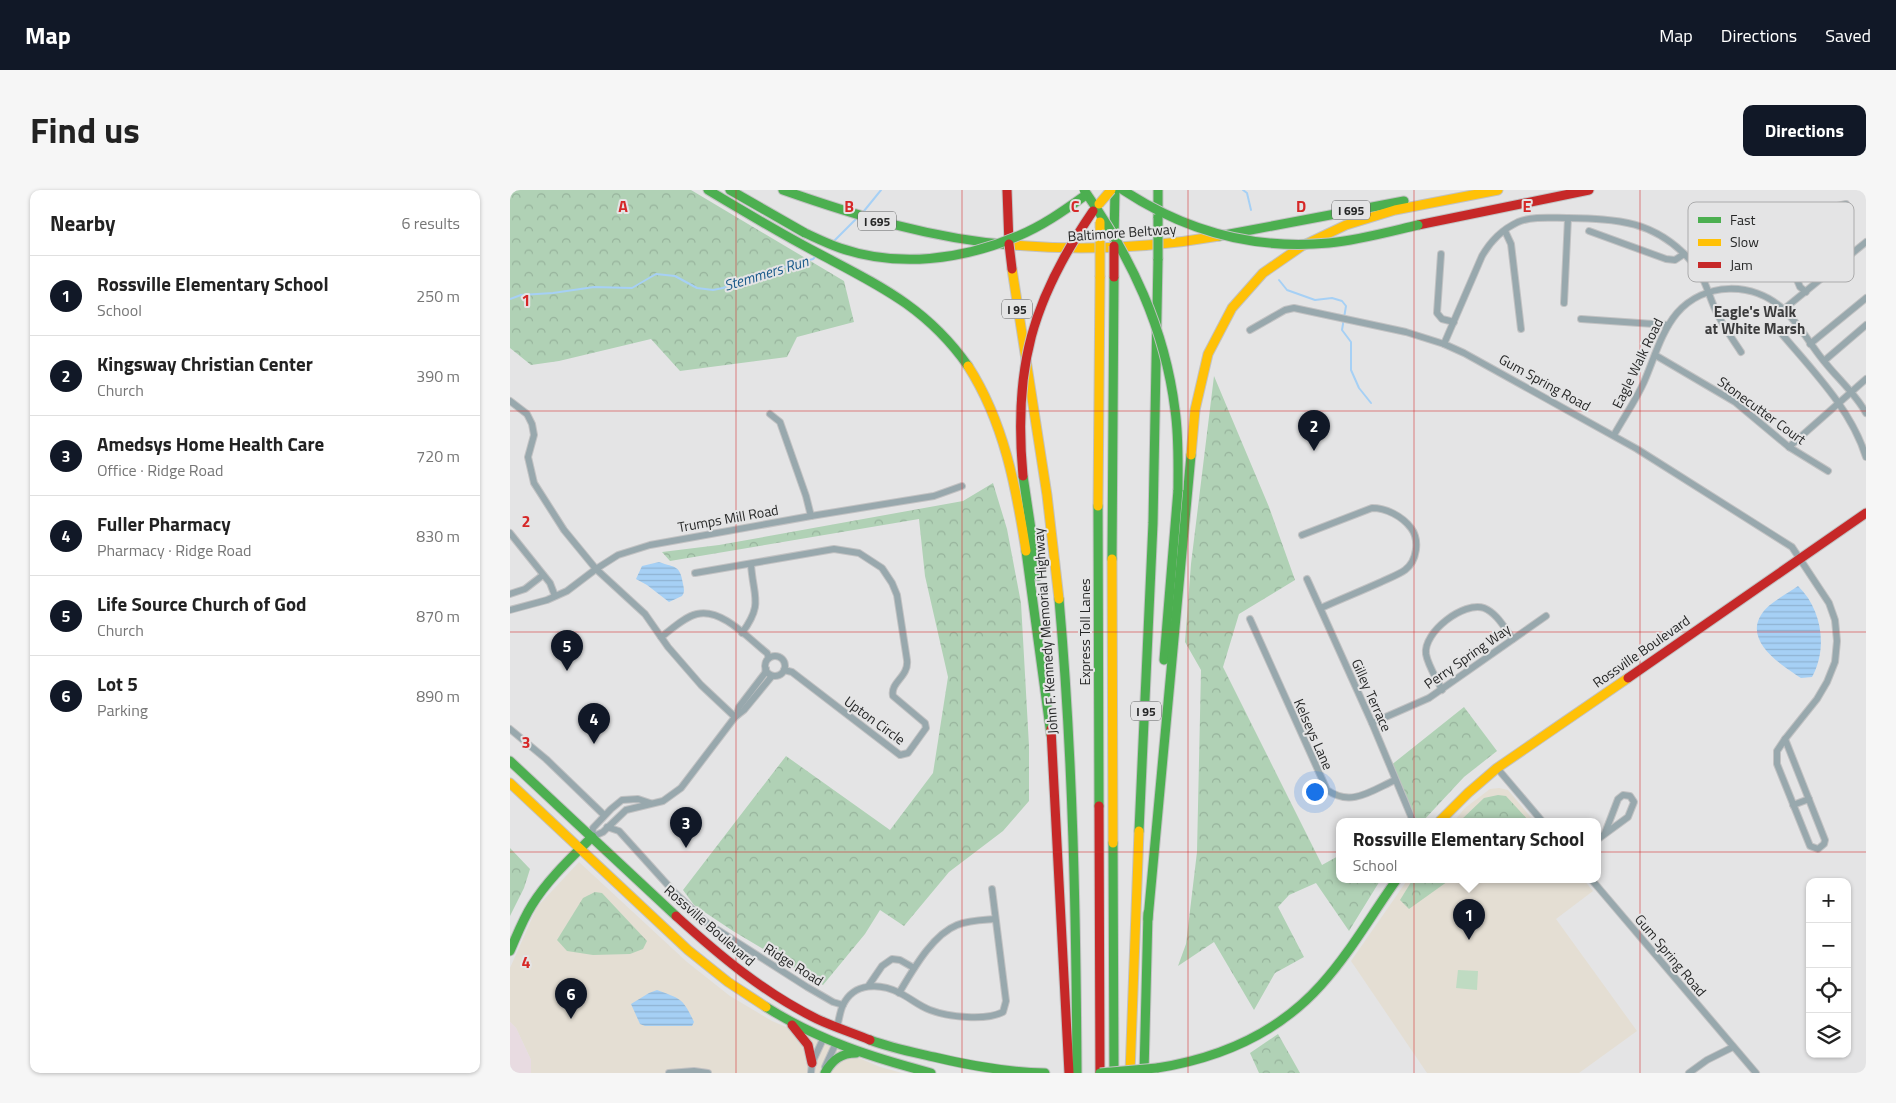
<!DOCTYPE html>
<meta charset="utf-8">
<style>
:root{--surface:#fff;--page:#f6f6f6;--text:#222;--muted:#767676;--line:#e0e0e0;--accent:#111827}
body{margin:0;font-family:"Titillium Web",sans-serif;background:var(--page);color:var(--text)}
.controls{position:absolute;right:15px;bottom:15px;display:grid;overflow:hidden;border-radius:10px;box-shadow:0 1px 4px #0004}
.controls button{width:45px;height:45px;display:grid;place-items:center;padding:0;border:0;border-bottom:1px solid var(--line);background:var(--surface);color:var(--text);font:25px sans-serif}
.you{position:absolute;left:804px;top:601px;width:18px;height:18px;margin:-12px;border:4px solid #fff;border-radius:50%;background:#1a73e8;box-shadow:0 0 0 8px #1a73e833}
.badge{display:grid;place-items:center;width:32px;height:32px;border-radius:50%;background:var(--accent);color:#fff;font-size:16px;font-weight:700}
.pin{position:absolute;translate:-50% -41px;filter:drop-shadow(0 1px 2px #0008)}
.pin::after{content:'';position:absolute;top:26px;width:18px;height:15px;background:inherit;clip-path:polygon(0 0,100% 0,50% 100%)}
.popup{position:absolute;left:826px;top:628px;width:265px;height:65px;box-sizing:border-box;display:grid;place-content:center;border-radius:10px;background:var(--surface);filter:drop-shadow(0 1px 4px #0005);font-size:16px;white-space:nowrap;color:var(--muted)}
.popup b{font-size:19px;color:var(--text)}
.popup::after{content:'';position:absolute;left:50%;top:100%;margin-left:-10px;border:10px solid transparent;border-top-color:var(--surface)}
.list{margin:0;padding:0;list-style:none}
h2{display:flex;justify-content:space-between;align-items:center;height:65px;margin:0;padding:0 20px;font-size:21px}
h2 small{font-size:16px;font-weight:400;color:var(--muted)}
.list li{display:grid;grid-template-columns:32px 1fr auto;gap:15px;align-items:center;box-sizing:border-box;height:80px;padding:0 20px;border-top:1px solid var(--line)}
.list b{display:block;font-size:19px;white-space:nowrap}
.list p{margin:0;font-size:16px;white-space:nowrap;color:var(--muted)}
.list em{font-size:16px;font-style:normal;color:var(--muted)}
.icon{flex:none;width:28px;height:28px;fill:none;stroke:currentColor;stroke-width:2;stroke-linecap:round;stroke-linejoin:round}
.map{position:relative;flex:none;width:1356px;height:883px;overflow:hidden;border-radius:10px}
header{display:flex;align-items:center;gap:30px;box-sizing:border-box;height:70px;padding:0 25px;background:var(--accent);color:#fff}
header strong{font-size:24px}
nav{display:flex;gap:28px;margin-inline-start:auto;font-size:18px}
.intro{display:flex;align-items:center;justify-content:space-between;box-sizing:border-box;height:120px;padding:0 30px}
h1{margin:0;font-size:35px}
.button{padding:12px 22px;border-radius:10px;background:var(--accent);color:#fff;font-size:18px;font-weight:700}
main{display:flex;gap:30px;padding:0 30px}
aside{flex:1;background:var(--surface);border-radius:10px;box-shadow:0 1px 4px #0004}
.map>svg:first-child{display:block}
</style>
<header>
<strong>Map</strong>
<nav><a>Map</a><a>Directions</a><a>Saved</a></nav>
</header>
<div class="intro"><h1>Find us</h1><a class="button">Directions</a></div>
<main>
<aside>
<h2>Nearby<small>6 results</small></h2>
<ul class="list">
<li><span class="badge">1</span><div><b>Rossville Elementary School</b><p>School</p></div><em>250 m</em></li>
<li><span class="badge">2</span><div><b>Kingsway Christian Center</b><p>Church</p></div><em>390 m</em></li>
<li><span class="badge">3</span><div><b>Amedsys Home Health Care</b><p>Office · Ridge Road</p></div><em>720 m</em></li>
<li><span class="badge">4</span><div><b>Fuller Pharmacy</b><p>Pharmacy · Ridge Road</p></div><em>830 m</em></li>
<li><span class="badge">5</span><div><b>Life Source Church of God</b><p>Church</p></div><em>870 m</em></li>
<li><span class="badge">6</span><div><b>Lot 5</b><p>Parking</p></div><em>890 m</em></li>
</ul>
</aside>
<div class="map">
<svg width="1356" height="883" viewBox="0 0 1356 883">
<defs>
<pattern id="forest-crowns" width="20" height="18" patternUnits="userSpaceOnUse" patternTransform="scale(1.25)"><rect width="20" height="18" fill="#b0d1b5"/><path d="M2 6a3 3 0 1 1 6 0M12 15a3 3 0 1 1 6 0" fill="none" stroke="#97b39c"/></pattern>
<pattern id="water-rules" width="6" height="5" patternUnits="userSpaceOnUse" patternTransform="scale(1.25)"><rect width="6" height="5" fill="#a6d0f5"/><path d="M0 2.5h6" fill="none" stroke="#8fb3d2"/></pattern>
</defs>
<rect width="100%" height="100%" fill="#e4e4e5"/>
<g fill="#e4ded3">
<polygon points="989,598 998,600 1024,631 944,631 955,618 980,599"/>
<polygon points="69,672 177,772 220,806 262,831 370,877 392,883 21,883 21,870 6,838 0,832 0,778 27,717"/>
<polygon points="898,689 1073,689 1083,701 1046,729 1127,841 1069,883 917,883 841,771"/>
</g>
<polygon fill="#e8dbe1" points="0,832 6,838 21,870 21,883 0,883"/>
<polygon fill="#bfdbc2" points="948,780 968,781 967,800 946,798"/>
<g fill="url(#forest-crowns)">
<polygon points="0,0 181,0 334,91 344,132 287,147 277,167 170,181 141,149 49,171 21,175 0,158"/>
<polygon points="704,186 759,317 785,390 729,424 713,477 812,675 830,665 830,689 871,689 839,741 806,693 779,705 768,717 794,767 765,783 744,820 704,752 668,776 676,754 687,662 691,480 675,452 681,374"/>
<polygon points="483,293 497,339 511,413 519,556 519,611 493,641 439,682 394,736 370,720 355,744 313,795 223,741 184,715 173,700 276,566 380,640 423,583 438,487 415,386 409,329 160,371 152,362 209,355 453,311"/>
<polygon points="954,517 987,561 954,587 913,631 900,626 880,576"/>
<polygon points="988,605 996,606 1019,631 950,631 974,608"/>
<polygon points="0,658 20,679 14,698 0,726"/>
<polygon points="903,689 941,689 899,719 890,710"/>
<polygon points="85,702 92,703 137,751 133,759 120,764 83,765 57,761 47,750 73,708"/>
<polygon points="768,844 790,883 749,883 740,863"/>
</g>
<g fill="url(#water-rules)">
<path d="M 149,372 C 166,378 170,375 173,394 C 174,399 175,402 172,406 L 159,412 L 137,395 L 126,389 L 132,376 Z"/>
<path d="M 1288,396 C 1312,419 1318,458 1302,487 L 1291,488 C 1273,476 1234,452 1251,425 C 1258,413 1277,404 1288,396 Z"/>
<path d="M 147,800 C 171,809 173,808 184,832 L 182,836 L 135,836 L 130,834 L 121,814 L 139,803 Z"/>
</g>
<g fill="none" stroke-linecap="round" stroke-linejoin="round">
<g stroke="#a6d0f5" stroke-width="2">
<polyline points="733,0 737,3 741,20"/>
<polyline points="354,21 371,0"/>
<polyline points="324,51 347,28"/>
<polyline points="769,90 777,100 805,110 822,108 832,111 836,116 832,140 841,152 841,180 849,198 861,213"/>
<polyline points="0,109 11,105 43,103 84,97 122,98 146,84 165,86 187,98 203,100 213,98 242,86 303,69 305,67"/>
</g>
<defs>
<g id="street">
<polyline points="995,41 1001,54 1011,139"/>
<polyline points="1079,41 1156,69 1165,70 1174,64"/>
<polyline points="931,64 927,123 932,129 944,132"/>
<polyline points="1296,102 1290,97 1285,85 1274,36 1279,28 1336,14"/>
<polyline points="1054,113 1058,28"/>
<polyline points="1274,119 1356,52"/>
<polyline points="1071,129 1158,135"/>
<polyline points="740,140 775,120 784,118 896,142 934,154 954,163 1127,259 1282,357 1319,413 1325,430 1327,451 1325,472 1317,492 1307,509 1275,549"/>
<path d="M 1271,143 C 1303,181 1341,219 1356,267"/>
<path d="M 934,154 L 972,66 C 980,52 993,39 1008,32 C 1022,26 1042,28 1057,28 C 1108,29 1145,30 1182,72 C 1194,85 1198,103 1205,119 C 1212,135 1222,148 1231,162"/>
<polyline points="1300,154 1356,108"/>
<polyline points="1145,165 1225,212 1279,257 1318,281"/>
<polyline points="1314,171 1356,135"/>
<polyline points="0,211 17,224 22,234 24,245 18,267 24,293 54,340 86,379 135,424 158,457 191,495 225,527"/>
<polyline points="260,224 270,232 296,306 301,326"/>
<path d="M 1104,245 C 1114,227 1126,210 1134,192 C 1144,169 1151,142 1167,123 C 1194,92 1243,91 1273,119 C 1288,132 1300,154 1313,170 C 1327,188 1345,203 1356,223"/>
<polyline points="1279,257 1356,189"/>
<polyline points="0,343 40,393 45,406"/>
<path d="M 792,345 L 862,318 C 876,318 892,326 901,338 C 910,350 907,371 895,380 C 888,385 879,388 871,392 C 851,401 831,409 811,418"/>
<path d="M 185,383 L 324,359 L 349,363 L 372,378 L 382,393 L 387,405 L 397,470 C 399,487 380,492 383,506 L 415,533 L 416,538 L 398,563 L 390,565 L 282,482 L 274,480"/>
<polyline points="797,389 862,533 903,631"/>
<polyline points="0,404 15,399 33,385"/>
<polyline points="0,420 37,410 57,401 86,379 108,365 140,355 301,326 424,306 452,296"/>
<path d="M 740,429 L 817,600 C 841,617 861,601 885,590"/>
<path d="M 232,443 C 254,413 243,407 241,374"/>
<path d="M 151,447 C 162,439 174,427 187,424 C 212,418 239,449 257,463 L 259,468"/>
<circle cx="265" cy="476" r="10"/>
<path d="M 932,500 C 927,489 918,476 916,464 C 913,442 954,411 974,418 C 987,423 995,439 1003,449"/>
<polyline points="227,525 229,517 255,483 256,479"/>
<polyline points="862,533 919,508 1036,426"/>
<polyline points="0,539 36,569 94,625"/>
<polygon points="1275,549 1315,650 1314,654 1308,659 1300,656 1267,574 1267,561"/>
<polyline points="987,578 1032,631"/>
<polyline points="1283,615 1299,609"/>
<polyline points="97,637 109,641 165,703 197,733 297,797 323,812 333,815"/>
<polyline points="82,647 93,642 116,620 153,611 171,598 225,527 234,520 262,486"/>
<polyline points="82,647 83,638 101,619 112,610 128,609 140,613"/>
<polyline points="1088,649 1118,627 1124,612 1120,606 1113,605 1108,609 1095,643"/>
<polyline points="1081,689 1246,883"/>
<polyline points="359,795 372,776 382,769 390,770 404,778"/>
<path d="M 389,803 C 403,780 422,745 447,735 C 459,730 472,730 485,729"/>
<path d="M 327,837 C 329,830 330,821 333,815 C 344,792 370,793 390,803 C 400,808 409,816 420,820 C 438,827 476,831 493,822 L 496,811 L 482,699"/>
<polyline points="315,877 326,853"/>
<polyline points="159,883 184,881 198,883"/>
<polyline points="301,883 302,873 314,847"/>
<polyline points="1179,883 1197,870 1223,857"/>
</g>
<g id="fast">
<path d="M 198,0 C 233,21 268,42 304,61 C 366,94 416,116 458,176"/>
<polyline points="220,0 295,43"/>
<path d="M 273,0 C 347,26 423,49 502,55"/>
<polyline points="648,0 648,28"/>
<polyline points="709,46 894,11"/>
<polyline points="604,49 605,0"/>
<polyline points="513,286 528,386"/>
<polyline points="588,316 589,616"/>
<polyline points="516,361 541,545"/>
<polyline points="602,369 604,87"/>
<path d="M 549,409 C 563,567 566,725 567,883"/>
<polyline points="654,470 668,300"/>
<polyline points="0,571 166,726"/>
<polyline points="629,641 643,333 648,69"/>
<polyline points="603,653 604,883"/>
<polyline points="638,729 681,265"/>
<path d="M 0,761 C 7,745 13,729 22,715 C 38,689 61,668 82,647"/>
<path d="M 256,817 C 310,851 361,867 421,883"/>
<path d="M 360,850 C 381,858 402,862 424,867 C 461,876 497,882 535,883"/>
<path d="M 647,878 C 710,868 768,843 811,795 C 840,763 862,724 887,689"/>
<path d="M 315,883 C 322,870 331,863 346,863"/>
<polyline points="634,883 638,723"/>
</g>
<g id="slow">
<path d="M 502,55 C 571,61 640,58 709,46"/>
<polyline points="502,79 537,305 549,409"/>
<path d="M 458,176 C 494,232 506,297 516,361"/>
<polyline points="681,265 685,220 698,164 722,118 753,83 792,56 836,35 885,20 988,0"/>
<polyline points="588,316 590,87"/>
<polyline points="602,369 603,653"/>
<polyline points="0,593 178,760 218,792 256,817"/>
<polyline points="930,631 958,603 987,578 1118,488"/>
<polyline points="620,883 629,641"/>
</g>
<g id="jam">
<polyline points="497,0 499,54"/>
<polyline points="908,35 1079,0"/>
<polyline points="1118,488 1356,323"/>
<polyline points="541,539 559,883"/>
<polyline points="589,616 590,883"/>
<path d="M 166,726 C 209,765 254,803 307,829 C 324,837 343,843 360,850"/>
<polyline points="282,835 298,855 302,873"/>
</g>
</defs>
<use href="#street" stroke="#c2c2c3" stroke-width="8"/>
<use href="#fast" stroke="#c2c2c3" stroke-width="11"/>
<use href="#slow" stroke="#c2c2c3" stroke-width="11"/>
<use href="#jam" stroke="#c2c2c3" stroke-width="11"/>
<use href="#street" stroke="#98a8ad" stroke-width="6"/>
<use href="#fast" stroke="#4caf50" stroke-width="9"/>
<use href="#slow" stroke="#ffc107" stroke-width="9"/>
<use href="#jam" stroke="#c62828" stroke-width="9"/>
<defs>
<g id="fast-bridge">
<path d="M 574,0 C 621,67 655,138 665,220 C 669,247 668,273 668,300"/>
<path d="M 613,0 C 675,41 744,60 819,53 C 849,50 878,42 908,35"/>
<polyline points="648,28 648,69"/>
<path d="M 295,43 C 306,48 318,54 330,58 C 388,78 452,70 508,46 C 532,36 552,22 573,7"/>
<polyline points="590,883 647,878"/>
</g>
<g id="slow-bridge">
<polyline points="589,14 601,0"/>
<polyline points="590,32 590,87"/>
</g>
<g id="jam-bridge">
<polyline points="499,54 502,79"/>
<polyline points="604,56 604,87"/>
<path d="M 513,286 C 503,178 522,110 583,21"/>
</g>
</defs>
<use href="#fast-bridge" stroke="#c2c2c3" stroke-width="11" stroke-linecap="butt"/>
<use href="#slow-bridge" stroke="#c2c2c3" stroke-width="11" stroke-linecap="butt"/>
<use href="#jam-bridge" stroke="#c2c2c3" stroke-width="11" stroke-linecap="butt"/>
<use href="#fast-bridge" stroke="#4caf50" stroke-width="9"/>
<use href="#slow-bridge" stroke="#ffc107" stroke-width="9"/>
<use href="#jam-bridge" stroke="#c62828" stroke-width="9"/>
</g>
<path fill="none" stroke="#d62828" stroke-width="1" stroke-opacity="0.55" d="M 226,0 L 226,883M 452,0 L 452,883M 678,0 L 678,883M 904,0 L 904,883M 1130,0 L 1130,883M 0,221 L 1356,221M 0,442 L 1356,442M 0,662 L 1356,662"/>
<g text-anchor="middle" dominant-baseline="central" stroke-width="4" stroke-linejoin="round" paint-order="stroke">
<g fill="#e4e4e5" stroke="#5f6060" stroke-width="1">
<rect x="822" y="10.5" width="38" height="19" rx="4"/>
<rect x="348" y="21.5" width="38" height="19" rx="4"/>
<rect x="492" y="109.5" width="30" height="19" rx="4"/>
<rect x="621" y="511.5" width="30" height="19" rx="4"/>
</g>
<g font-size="12" font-weight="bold" fill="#262727">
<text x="841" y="20">I 695</text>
<text x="367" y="31">I 695</text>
<text x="507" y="119">I 95</text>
<text x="636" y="521">I 95</text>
</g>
<g font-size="14" fill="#262727" stroke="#e4e4e5">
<text transform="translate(612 42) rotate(-4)">Baltimore Beltway</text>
<text transform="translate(1127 173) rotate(-64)">Eagle Walk Road</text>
<text transform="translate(1035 192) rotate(29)">Gum Spring Road</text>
<text transform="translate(1252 220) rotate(36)">Stonecutter Court</text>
<text transform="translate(218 328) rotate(-10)">Trumps Mill Road</text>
<text transform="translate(535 441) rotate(-94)">John F. Kennedy Memorial Highway</text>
<text transform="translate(574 442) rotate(-90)">Express Toll Lanes</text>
<text transform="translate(1131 461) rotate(-35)">Rossville Boulevard</text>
<text transform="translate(957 466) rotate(-35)">Perry Spring Way</text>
<text transform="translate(862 505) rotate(66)">Gilley Terrace</text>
<text transform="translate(365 530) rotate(36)">Upton Circle</text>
<text transform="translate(804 544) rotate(66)">Kelseys Lane</text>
<text transform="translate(200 735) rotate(41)">Rossville Boulevard</text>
<text transform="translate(1161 765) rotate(50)">Gum Spring Road</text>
<text transform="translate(284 774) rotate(32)">Ridge Road</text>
</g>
<g font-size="15" font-style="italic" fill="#1b5a8b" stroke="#e4e4e5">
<text transform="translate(256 83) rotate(-17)">Stemmers Run</text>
</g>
<g font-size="15" font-weight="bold" fill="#3c3c3d" stroke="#e4e4e5">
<text x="1245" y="121">Eagle's Walk<tspan x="1245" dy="17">at White Marsh</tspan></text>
</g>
</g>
<rect x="1178" y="12" width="166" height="80" rx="8" fill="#e4e4e5" stroke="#ababac" stroke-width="1"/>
<rect x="1188" y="27" width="23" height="6" fill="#4caf50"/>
<rect x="1188" y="49" width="23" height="7" fill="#ffc107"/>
<rect x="1188" y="72" width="23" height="6" fill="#c62828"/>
<g font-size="14" fill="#262727">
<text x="1220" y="35">Fast</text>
<text x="1220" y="57">Slow</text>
<text x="1220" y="80">Jam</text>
</g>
<g font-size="16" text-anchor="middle" font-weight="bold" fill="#d62828" stroke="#e4e4e5" stroke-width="4" stroke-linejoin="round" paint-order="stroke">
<text x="113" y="22">A</text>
<text x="339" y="22">B</text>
<text x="565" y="22">C</text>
<text x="791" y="22">D</text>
<text x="1017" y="22">E</text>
<text x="16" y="116">1</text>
<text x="16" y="337">2</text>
<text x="16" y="558">3</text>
<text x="16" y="778">4</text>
</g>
</svg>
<div class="controls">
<button>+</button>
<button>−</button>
<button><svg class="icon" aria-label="locate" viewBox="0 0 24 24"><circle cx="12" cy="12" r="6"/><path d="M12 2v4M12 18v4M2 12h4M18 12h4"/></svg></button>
<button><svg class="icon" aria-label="layers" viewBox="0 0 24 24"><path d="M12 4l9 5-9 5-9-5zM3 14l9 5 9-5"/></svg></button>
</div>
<div class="you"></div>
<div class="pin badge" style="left:959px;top:750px">1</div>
<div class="popup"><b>Rossville Elementary School</b>School</div>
<div class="pin badge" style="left:804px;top:261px">2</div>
<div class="pin badge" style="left:176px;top:658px">3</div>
<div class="pin badge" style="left:84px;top:554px">4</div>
<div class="pin badge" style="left:57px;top:481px">5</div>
<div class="pin badge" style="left:61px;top:829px">6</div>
</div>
</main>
